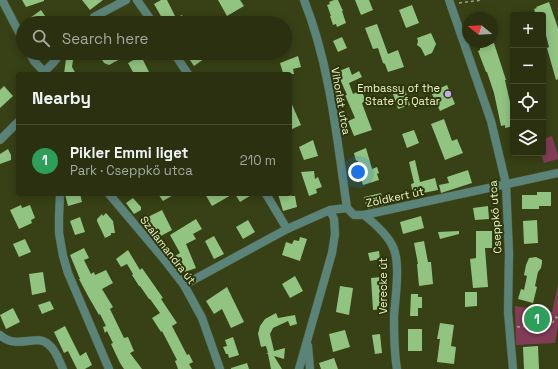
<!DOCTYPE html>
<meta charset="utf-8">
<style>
:root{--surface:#2a3010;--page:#363c1e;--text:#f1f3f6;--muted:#a5a99f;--line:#464b30;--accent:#e797bd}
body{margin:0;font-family:"Space Grotesk",sans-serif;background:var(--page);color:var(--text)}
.controls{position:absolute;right:12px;top:12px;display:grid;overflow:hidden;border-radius:4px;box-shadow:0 2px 10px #0003}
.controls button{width:36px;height:36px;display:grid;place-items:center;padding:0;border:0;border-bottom:1px solid var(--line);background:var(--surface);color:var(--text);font:20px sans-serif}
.compass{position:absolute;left:462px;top:12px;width:36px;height:36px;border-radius:50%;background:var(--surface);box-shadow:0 2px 10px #0003;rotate:288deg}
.you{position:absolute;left:358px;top:172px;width:14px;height:14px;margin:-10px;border:3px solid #fff;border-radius:50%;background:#1a73e8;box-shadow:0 0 0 6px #1a73e833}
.badge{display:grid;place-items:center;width:26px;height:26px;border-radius:50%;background:var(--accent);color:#fff;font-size:13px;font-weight:700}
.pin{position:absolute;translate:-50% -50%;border:2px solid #fff;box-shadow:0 1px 4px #0006}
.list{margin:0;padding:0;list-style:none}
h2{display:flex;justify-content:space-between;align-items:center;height:52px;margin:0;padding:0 16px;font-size:17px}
h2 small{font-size:13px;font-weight:400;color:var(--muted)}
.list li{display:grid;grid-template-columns:26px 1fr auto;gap:12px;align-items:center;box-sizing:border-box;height:72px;padding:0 16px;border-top:1px solid var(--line)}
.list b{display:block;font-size:15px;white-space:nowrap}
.list p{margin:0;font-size:13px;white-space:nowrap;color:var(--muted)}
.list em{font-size:13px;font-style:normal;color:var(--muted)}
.icon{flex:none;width:22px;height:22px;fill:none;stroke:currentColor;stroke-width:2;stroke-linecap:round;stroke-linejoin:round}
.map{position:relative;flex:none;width:558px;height:369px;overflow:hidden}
.search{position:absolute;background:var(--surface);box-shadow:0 2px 10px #0003;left:16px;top:16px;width:276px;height:44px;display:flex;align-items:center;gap:10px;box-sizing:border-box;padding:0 14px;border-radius:22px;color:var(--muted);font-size:15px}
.panel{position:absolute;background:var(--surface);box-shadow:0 2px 10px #0003;left:16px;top:72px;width:276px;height:124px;border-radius:4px}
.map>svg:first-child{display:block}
</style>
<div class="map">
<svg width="558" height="369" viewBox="0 0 558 369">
<rect width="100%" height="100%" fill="#384015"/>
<g fill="#833c57">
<polygon points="552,136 558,155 558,159 544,163 541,153 543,153 543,139"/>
<polygon points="558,284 558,326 555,343 516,345 515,306 552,312"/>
</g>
<g fill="#91c481">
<polygon points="22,0 44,0 44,1 26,7"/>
<polygon points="82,0 103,0 90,10"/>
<polygon points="161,0 167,0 176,18 182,15 186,23 167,23 164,17 162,18 154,4"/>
<polygon points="218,0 240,0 244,6 227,16"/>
<polygon points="334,0 338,0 343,11 342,11 346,23 337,27 336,24 333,25 330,16 331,16 327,5 330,4 329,2"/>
<polygon points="355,0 369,0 373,10 361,15"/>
<polygon points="549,2 558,28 558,79 556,80 547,48 549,47 546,35 545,35 543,30 543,15 536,15 534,9 537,8 536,7"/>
<polygon points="412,5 419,23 406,28 399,10"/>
<polygon points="41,10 50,23 33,23 30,18"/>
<polygon points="377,24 388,54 398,50 404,67 388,72 385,64 383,63 378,48 373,49 365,28"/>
<polygon points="431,33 436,44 432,53 425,56 421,48 417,45 418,41 417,38"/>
<polygon points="342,37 347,48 338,52 333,41"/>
<polygon points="494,43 506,80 505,80 513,115 513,126 505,128 505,125 501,126 494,93 487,72 486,72 478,51 480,50 480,48"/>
<polygon points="98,53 119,53 122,58 109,65 104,63"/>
<polygon points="185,53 205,53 208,56 194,66"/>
<polygon points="141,56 150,74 134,74 128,63"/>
<polygon points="298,56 301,67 293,69 294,74 286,74 286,72 283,73 280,63"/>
<polygon points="66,59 73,60 72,67 76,74 64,74"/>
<polygon points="349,67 352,75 359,71 362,77 349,83 353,94 361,90 366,101 362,103 363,106 372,130 354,136 348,121 355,118 345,95 347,95 337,72"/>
<polygon points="447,85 455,104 440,111 431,92"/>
<polygon points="4,86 13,96 0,108 0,90"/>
<polygon points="405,90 410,105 398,109 393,94"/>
<polygon points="290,100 301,125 290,130"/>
<polygon points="444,119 452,141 457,139 463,153 445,160 431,124"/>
<polygon points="414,130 419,143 407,148 402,134"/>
<polygon points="313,140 318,156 304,160 299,147"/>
<polygon points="366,148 372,169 377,167 379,173 377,174 379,180 363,185 361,178 362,178 359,164 357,160 356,161 354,153"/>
<polygon points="8,149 11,155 11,160 0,164 0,154"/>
<polygon points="415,160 420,182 435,178 438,190 413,195 411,184 414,183 409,162"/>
<polygon points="468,170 472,183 441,193 439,185 449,183 447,177"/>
<polygon points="314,171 315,179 318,177 322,187 316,189 317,193 309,196 301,172"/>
<polygon points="537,192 551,192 551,206 539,206 539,209 522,209 522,195 537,195"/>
<polygon points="381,193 384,205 367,209 364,197"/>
<polygon points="65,194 80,194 82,202 68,206"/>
<polygon points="158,194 175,194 163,201"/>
<polygon points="205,194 233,194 212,206"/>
<polygon points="235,194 253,194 240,202"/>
<polygon points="278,194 290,194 291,196 295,196 297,207 283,211"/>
<polygon points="133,198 141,207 141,210 134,214 126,203"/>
<polygon points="21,205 22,208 30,205 35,218 31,220 32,223 19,229 10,210"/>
<polygon points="488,206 489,219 475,220 473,208"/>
<polygon points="162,210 172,230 157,238 146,218"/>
<polygon points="106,213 113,221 115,233 111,233 111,235 105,238 97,221 97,219 102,214 103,216"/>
<polygon points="421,216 424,228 403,234 400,222"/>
<polygon points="80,217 85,232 75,235 70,221"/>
<polygon points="196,219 202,229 193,234 196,239 186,244 196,268 182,273 175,256 180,253 170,235"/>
<polygon points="248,220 255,232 243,239 236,227"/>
<polygon points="537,220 538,243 524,244 523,221"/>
<polygon points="459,231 459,234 440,239 438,232"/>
<polygon points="476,231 492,231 492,248 485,248 488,287 473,288 470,259 476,258"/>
<polygon points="214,236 224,254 214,259 205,241"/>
<polygon points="300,237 307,239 300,261 282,255 286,242 292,244 294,240 299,241"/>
<polygon points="25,239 31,252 19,257 13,244"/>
<polygon points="424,241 428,262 431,262 433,284 419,286 417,264 418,264 414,243"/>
<polygon points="84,248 89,258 84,260 91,274 94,272 95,275 106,270 113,283 102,289 113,307 110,309 124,338 128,337 134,351 130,353 142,369 124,369 120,363 111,344 113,343 107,331 105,333 103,327 106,326 100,314 99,315 88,296 79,279 80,279 70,255"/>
<polygon points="128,250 140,270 142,268 163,298 161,299 177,323 172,326 187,355 189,354 193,362 189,364 192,369 178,369 175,361 177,360 162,331 161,332 152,318 160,313 150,299 149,299 140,286 139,286 132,275 133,274 127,264 121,267 116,259"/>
<polygon points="379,251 380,259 370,261 368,253"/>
<polygon points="536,257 542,260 542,263 541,268 538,272 535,286 537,287 533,303 518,299 521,289 524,290 527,276 524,275 526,265 529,258"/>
<polygon points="43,272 46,292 32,295 29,274"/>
<polygon points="295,276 303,291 290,298 282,284"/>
<polygon points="381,277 383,309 373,310 371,278"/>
<polygon points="340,286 353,288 349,315 336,312"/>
<polygon points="227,287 244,322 231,328 222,309 214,314 206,301"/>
<polygon points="465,292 477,292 477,306 465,307"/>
<polygon points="411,294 418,294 418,297 422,297 422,308 418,308 418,316 410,316"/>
<polygon points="50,301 54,309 42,314 38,305"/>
<polygon points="13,308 20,322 6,329 0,315"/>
<polygon points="276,313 278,318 295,315 297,324 290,326 288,321 273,328 270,334 274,351 285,348 284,359 274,356 282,369 271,369 268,354 266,354 268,353 266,346 261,347 258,334 260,326 265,319"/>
<polygon points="440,323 454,325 451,346 456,347 454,364 437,362 440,339 437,339"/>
<polygon points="65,326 80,356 86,352 92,365 85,369 77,369 68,351 64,353 54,332"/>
<rect x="408" y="329" width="14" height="22"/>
<polygon points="345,330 350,347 333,352 329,334"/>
<polygon points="380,334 382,353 375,354 372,335"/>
<polygon points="233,337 239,355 229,358 228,354 226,354 223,347 227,346 225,340"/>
<polygon points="538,346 539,369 524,369 523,347"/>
<polygon points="334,358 338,369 321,369 319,363"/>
<polygon points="247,363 249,369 231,369 231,368"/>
</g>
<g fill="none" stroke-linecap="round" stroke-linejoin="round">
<defs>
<g id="street">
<polyline points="2,0 23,40"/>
<polyline points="137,0 153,23"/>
<path d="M 304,0 C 330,65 337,139 347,208"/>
<polyline points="449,0 491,121 506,184 509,253 508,312 513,369"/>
<polyline points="94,17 126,0"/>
<polyline points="30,53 34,61 46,74"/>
<polyline points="174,53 188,74"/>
<polyline points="44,72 53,63 61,53"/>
<polyline points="0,140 18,122"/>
<polyline points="60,194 59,217 59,233 63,256 68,273 109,369"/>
<polyline points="109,194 163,258 184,285 202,318 220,369"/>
<polyline points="266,194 287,229"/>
<path d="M 364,215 C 374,223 388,235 393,247 C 401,264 395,298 394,317 C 394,334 394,352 397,369"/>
<polyline points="184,285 287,229 330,210 347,208 354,215 364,215 558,173"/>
<path d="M 0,335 C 17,351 37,332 49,345 C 56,350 59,361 63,369"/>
<polyline points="308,346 310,369"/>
<polyline points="299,369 332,253 335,234 334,219 330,210"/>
</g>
</defs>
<use href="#street" stroke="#555d33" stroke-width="9"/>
<g stroke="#9ba47b" stroke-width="1.5" stroke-dasharray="3 3" stroke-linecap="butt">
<polyline points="459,3 482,0"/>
<polyline points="517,327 552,324 556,317 558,318"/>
</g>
<use href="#street" stroke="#5a847a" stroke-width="8"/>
</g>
<circle fill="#c0a8f3" stroke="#2e3509" stroke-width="1.5" cx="448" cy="94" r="4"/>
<g text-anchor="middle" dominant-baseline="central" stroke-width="4" stroke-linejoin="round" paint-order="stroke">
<g font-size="11" fill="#edf6ce" stroke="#2e3509" text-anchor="end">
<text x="440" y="88">Embassy of the<tspan x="440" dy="13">State of Qatar</tspan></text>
</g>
<g font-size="11" fill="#edf6ce" stroke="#2e3509">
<text transform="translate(341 101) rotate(80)">Vihorlát utca</text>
<text transform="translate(395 197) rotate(-12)">Zöldkert út</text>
<text transform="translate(495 217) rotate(-94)">Cseppkő utca</text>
<text transform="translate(168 250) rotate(52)">Szalamandra út</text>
<text transform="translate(383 286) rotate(-90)">Verecke út</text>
</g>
</g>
</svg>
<div class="controls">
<button>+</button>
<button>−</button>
<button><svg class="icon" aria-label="locate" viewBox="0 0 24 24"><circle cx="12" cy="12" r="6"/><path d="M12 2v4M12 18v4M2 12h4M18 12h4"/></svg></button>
<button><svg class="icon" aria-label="layers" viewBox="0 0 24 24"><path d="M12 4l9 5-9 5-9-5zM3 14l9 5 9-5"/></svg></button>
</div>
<svg class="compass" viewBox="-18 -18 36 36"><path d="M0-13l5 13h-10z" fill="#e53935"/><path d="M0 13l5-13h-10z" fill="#a5a99f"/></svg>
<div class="you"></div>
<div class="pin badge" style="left:537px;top:319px;background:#2e9e5b">1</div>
<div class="search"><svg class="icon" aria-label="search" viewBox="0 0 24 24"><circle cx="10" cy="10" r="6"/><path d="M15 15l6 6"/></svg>Search here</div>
<section class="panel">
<h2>Nearby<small></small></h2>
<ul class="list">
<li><span class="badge" style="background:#2e9e5b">1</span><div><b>Pikler Emmi liget</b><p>Park · Cseppkő utca</p></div><em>210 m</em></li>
</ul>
</section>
</div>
